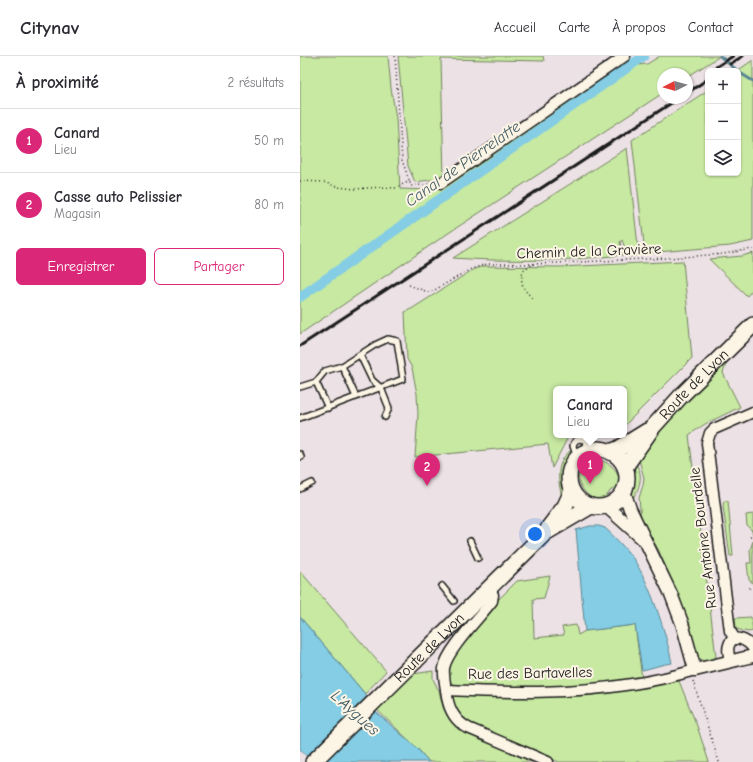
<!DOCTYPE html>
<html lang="fr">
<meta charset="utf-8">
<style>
:root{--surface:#fff;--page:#f7f7f7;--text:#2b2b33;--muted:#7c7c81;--line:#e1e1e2;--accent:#db2777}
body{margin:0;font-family:"Comic Neue",sans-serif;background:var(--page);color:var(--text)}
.controls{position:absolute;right:12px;top:12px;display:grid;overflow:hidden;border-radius:6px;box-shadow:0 1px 3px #0004}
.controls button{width:36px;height:36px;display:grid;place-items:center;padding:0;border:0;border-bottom:1px solid var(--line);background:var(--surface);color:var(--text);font:20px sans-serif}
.compass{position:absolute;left:357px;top:12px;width:36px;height:36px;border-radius:50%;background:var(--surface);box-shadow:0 1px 3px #0004;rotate:264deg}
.you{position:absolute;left:235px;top:478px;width:14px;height:14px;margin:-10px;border:3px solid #fff;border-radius:50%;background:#1a73e8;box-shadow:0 0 0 6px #1a73e833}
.badge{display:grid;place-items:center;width:26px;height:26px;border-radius:50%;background:var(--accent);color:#fff;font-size:13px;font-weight:700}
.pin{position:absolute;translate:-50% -33px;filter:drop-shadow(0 1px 2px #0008)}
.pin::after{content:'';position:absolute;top:21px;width:14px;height:12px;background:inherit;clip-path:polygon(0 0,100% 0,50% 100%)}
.popup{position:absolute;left:253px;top:330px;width:74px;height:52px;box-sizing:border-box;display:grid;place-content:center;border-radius:6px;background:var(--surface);filter:drop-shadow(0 1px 3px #0005);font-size:13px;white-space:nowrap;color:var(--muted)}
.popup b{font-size:15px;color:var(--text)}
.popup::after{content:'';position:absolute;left:50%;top:100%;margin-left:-8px;border:8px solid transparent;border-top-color:var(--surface)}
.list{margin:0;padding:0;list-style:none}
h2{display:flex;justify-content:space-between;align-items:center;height:52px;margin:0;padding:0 16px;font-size:17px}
h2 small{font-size:13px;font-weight:400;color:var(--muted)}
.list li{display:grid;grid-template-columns:26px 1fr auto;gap:12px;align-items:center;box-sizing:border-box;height:64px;padding:0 16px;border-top:1px solid var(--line)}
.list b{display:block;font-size:15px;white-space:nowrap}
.list p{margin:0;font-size:13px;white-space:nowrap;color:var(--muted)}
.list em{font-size:13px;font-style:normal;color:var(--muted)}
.actions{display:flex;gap:8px;padding:12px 16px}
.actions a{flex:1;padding:9px 0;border:1px solid var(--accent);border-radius:6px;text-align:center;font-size:14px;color:var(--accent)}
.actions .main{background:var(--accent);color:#fff}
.icon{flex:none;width:22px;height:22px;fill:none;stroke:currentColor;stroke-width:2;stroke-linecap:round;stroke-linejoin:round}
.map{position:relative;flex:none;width:453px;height:706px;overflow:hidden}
header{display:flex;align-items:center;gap:24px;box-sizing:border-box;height:56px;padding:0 20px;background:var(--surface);border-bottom:1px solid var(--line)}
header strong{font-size:19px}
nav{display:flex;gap:22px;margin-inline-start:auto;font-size:14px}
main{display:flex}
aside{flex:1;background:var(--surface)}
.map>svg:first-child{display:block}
</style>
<header>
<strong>Citynav</strong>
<nav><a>Accueil</a><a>Carte</a><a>À propos</a><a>Contact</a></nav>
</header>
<main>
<aside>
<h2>À proximité<small>2 résultats</small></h2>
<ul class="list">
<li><span class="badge">1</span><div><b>Canard</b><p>Lieu</p></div><em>50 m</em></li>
<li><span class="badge">2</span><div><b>Casse auto Pelissier</b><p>Magasin</p></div><em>80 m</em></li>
</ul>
<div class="actions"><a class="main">Enregistrer</a><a>Partager</a></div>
</aside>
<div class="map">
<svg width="453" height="706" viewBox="0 0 453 706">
<rect width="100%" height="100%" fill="#ece1e4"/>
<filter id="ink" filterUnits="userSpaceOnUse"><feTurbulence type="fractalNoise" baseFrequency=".025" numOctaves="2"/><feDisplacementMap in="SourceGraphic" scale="8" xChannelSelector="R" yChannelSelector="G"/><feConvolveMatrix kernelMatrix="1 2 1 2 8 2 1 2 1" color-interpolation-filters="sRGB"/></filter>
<g filter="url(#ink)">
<g fill="#c7e9a2" stroke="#72825f">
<polygon points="0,0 88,0 91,32 96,62 100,133 130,134 144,130 166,117 224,75 300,24 328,10 347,8 360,0 420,0 387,21 387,18 363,18 363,37 147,178 0,278"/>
<polygon points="98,0 243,0 244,5 141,3 144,122 115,126 108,110"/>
<polygon points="453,4 453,185 430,190 345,197 332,84 408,34 408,117 438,117 438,15 437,15"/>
<path d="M 327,92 L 339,199 L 328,201 L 322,184 L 320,186 L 323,199 C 266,205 209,206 153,202 Z"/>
<polygon points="453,197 453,233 447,240 409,203 442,200"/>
<polygon points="383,205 392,302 324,370 324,333 256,333 256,379 272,379 268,381 252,412 248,388 115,401 118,358 117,338 112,312 107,303 105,256 113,252 174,213 184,210 260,211"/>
<path d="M 428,302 L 423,317 L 440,351 L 405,368 L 389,379 L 416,601 L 414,603 L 405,606 L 397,601 L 377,537 L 358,493 L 341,464 L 339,442 L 343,429 L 344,422 L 338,400 C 367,367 396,334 428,302 Z"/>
<path d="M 270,395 C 272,402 268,406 266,413 C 263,420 265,428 265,436 L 262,440 C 257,424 256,406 270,395 Z"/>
<path d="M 297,404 C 311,405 325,419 316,433 L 311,434 L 305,442 C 302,443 299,443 296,443 C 292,443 288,439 285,436 C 273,423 279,408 297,404 Z"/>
<path d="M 335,407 C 345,419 339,433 332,444 L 330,437 L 333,431 L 333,416 Z"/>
<polygon points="424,445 428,445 433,500 430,500 423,450"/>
<polygon points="453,458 453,478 451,473 447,470 446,459"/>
<polygon points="453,485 453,527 449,524 447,507 451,507 450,494"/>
<polygon points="0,515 86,615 65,638 0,561"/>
<polygon points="250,520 244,542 233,543 234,582 264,579 262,571 276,569 278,579 285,575 335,569 342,623 250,633 155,630 149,625 146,610 187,555 217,525"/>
<polygon points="451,561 453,575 448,576 436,573 435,562"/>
<polygon points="133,615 133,623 139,635 143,651 149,662 162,671 218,700 233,706 129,706 117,692 77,654 113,618"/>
<polygon points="379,625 397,670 409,706 259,706 190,679 158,660 151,644 152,639 155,637 300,635"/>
</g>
<g fill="#84cde4" stroke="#5a8694">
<path d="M 290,470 L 299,470 L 305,472 C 315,481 324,491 332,501 C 350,526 366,577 372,607 C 361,608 353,612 342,614 L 335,569 L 285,575 L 276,474 Z"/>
<polygon points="0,561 44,613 65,638 76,656 117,692 129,706 12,706 0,693"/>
</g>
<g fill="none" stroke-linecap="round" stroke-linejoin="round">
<polyline stroke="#5a8694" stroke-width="3" points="420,0 440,17 453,25"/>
<polyline stroke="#84cde4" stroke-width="10" points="0,241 344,0"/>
<defs>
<g id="service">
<polyline points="60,299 72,324 81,332 89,352 85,361"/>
<polyline points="42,310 56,341"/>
<polyline points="16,326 28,352"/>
<polyline points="0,331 16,326 25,315 42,310 75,289 88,283 97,285 103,323 0,362"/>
<polyline points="0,398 1,401"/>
<path d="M 277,402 L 273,390 C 274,384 278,382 284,384 L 292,394"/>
<polyline points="0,433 12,427"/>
<polyline points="170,485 178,502"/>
<polyline points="142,530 154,545"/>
</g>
<g id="minor">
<polyline points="141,127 325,0"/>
<path d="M 189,532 L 193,539 L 192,545 C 180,561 147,594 144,612 C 143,621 146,631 147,640 C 149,654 155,665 168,672 L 248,706"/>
<polyline points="435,583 430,575 407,387 410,377 414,373 453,356"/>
<path d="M 431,606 C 429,601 427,594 429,589 C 433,576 448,585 453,592"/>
<path d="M 146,634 C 208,637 271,638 332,628 C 353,625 375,620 395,614"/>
</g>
<g id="tertiary">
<polyline points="324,435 330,453 371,538 382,567 395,614 453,600"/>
<polyline points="306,450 343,483"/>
</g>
<g id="primary">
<circle cx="298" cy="422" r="29"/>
<polyline points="310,396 318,393 347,375"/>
<path id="s1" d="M 325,411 L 353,371 L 381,340 L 453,269"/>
<polyline points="249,471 265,450 272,435"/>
<path id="s2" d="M 13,706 L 238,484 L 245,477 L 291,450"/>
</g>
</defs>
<use href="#service" stroke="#1c1c1c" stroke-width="8"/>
<use href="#minor" stroke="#1c1c1c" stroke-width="13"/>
<use href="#tertiary" stroke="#1c1c1c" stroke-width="15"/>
<use href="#primary" stroke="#1c1c1c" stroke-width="18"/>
<g stroke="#1c1c1c" stroke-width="1.5" stroke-dasharray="1 3" stroke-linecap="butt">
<polyline points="95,0 102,104 111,130 131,128"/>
<polyline points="0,125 23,126 38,131 55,133 82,131 95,132 110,125"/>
<polyline points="109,229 128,236 133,235 171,213 187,208 233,208 368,202 423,198 453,193"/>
<path d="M 232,242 C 222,232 220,227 223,214 L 233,208"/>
<polyline points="450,480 453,481"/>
<polyline points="449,532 453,532"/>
<polyline points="393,625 419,706"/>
</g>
<use href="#service" stroke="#fcf5e5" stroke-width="5"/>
<use href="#minor" stroke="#fcf5e5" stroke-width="10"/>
<use href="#tertiary" stroke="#fcf5e5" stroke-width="12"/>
<use href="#primary" stroke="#fcf5e5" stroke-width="15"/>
<g stroke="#1c1c1c" stroke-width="3">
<polyline points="430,8 443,0"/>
<polyline points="410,15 433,0"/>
<polyline points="387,37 408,23"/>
<polyline points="0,290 379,42"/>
</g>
</g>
</g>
<g text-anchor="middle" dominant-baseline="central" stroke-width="4" stroke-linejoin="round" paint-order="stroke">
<g font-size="15" fill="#1c1c1c" stroke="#fcf5e5">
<text transform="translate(289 195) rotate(-2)">Chemin de la Gravière</text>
<text stroke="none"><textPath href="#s1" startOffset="108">Route de Lyon</textPath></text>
<text transform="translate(403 482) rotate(-97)">Rue Antoine Bourdelle</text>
<text stroke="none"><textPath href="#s2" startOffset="163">Route de Lyon</textPath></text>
<text transform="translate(230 617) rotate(-1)">Rue des Bartavelles</text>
</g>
<g font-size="16" font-style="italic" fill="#405a62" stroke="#fcf5e5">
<text transform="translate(163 108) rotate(-35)">Canal de Pierrelatte</text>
<text transform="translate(55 657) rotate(42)">L'Aygues</text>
</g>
</g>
</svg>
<div class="controls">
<button>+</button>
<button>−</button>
<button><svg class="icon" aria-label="layers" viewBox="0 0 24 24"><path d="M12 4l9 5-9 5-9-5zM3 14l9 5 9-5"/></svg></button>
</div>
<svg class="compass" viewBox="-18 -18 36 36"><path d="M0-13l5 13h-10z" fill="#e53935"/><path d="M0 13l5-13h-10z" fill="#7c7c81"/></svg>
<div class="you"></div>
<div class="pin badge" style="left:290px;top:428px">1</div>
<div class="popup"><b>Canard</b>Lieu</div>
<div class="pin badge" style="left:127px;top:430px">2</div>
</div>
</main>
